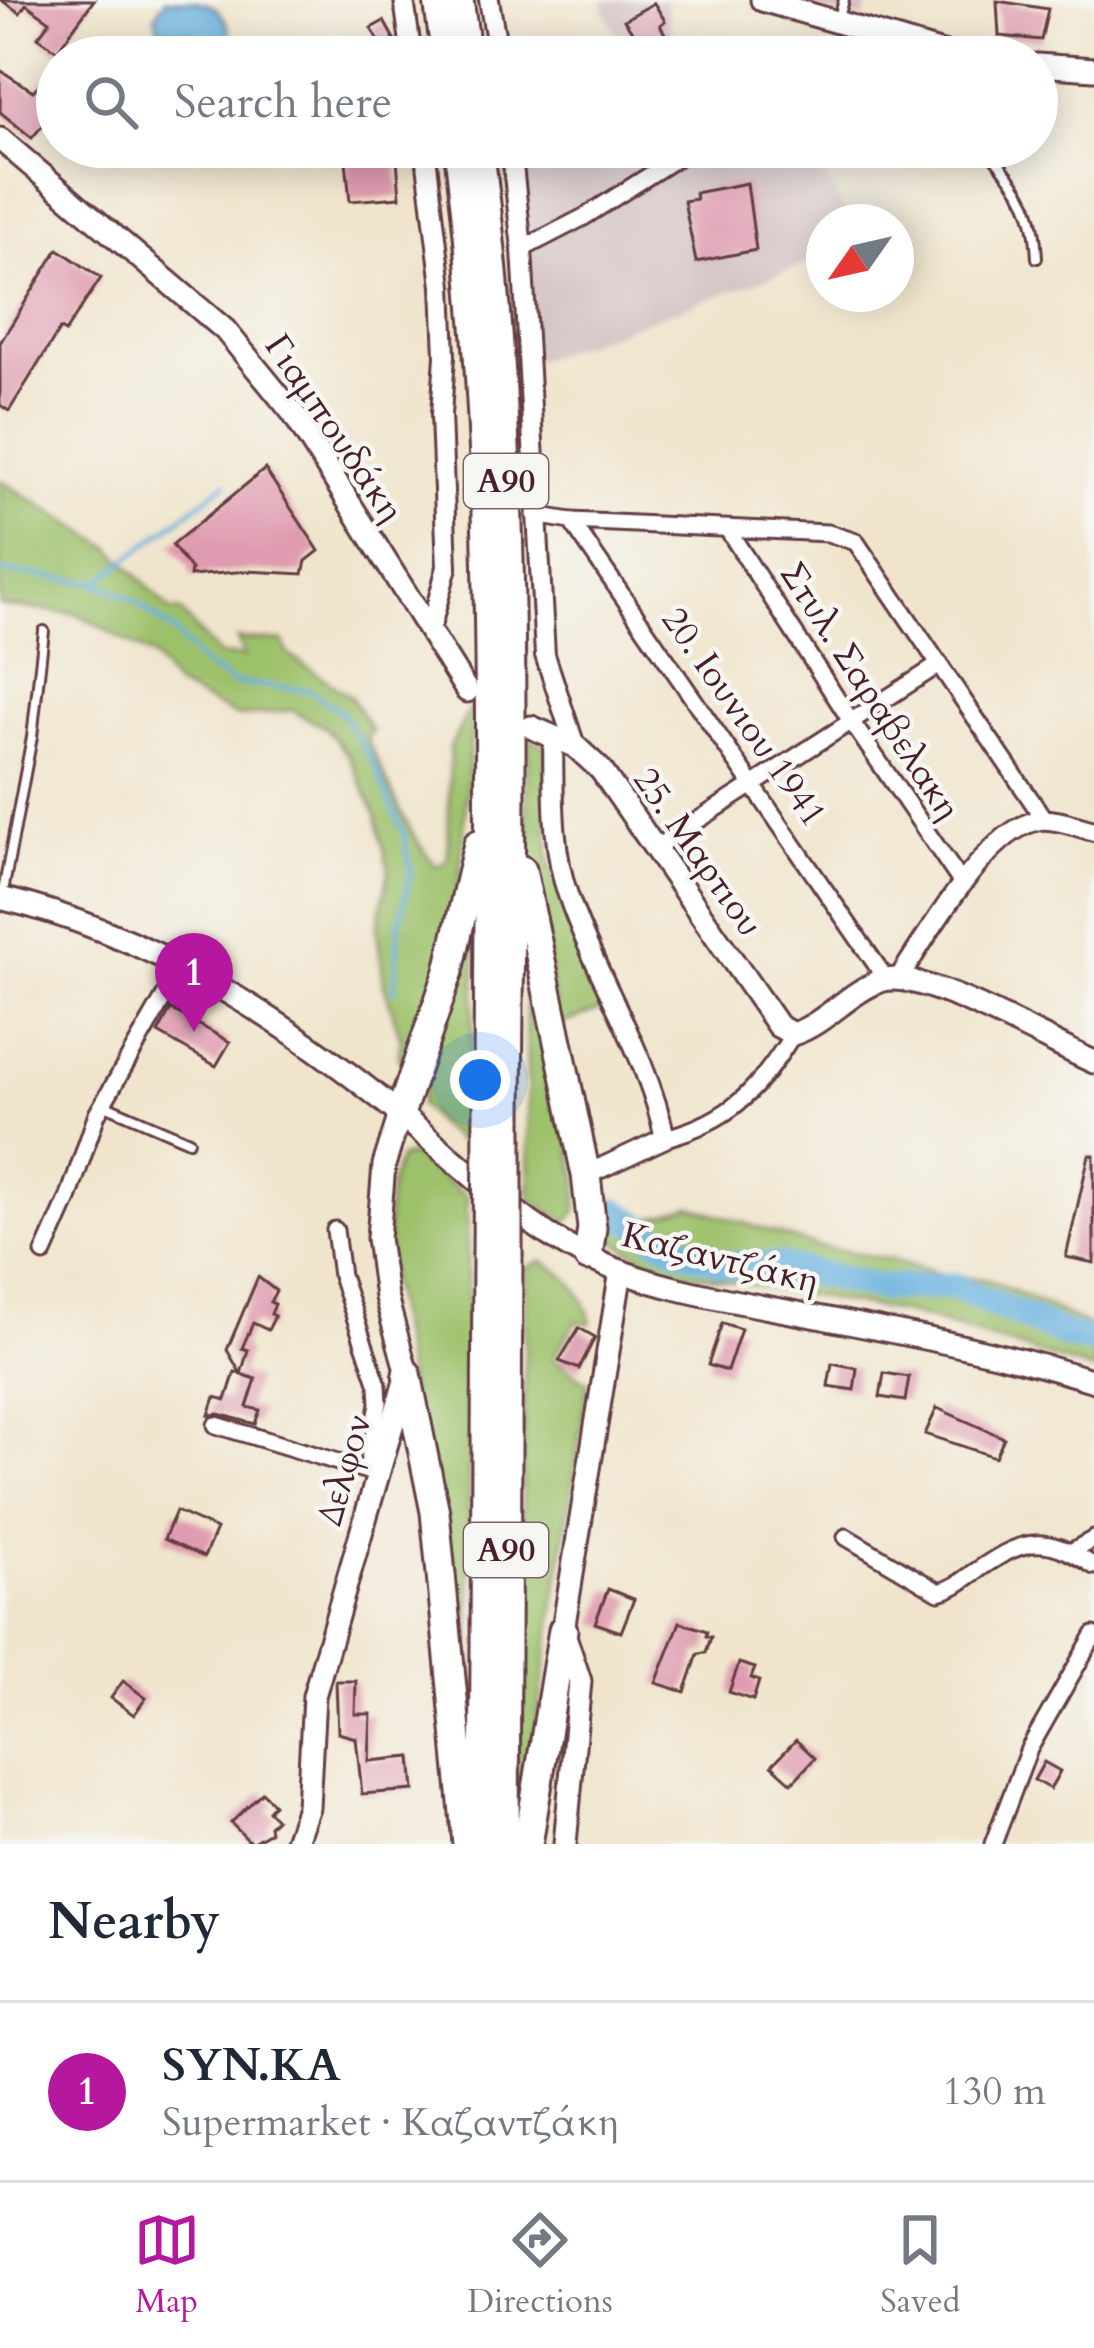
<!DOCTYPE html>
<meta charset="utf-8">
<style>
:root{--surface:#fff;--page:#f2f2f3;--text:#1f2937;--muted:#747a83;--line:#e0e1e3;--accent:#b5179e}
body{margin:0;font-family:Cardo,serif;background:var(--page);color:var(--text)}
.compass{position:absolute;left:806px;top:204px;width:108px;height:108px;border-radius:50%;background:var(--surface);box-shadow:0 6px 30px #0003;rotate:236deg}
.you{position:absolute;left:480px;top:1080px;width:42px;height:42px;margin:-30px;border:9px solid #fff;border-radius:50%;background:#1a73e8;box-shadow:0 0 0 18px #1a73e833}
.badge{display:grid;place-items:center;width:78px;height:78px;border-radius:50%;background:var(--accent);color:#fff;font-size:39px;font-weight:700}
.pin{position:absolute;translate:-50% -99px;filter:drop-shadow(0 3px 6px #0008)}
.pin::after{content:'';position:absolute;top:63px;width:42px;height:36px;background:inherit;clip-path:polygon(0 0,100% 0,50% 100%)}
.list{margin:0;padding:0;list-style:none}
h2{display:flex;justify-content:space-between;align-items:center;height:156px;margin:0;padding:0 48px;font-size:51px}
h2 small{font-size:39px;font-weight:400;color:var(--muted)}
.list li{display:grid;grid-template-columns:78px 1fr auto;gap:36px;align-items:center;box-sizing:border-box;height:180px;padding:0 48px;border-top:3px solid var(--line)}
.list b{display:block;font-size:45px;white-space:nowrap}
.list p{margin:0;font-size:39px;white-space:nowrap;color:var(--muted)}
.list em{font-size:39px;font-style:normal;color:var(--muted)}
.icon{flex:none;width:66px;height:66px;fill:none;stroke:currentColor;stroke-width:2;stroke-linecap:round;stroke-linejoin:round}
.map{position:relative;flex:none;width:1094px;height:1844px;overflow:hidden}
.search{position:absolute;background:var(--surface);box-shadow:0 6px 30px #0003;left:36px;right:36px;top:36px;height:132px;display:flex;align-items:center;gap:30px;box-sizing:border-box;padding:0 42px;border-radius:66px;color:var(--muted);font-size:45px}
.sheet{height:336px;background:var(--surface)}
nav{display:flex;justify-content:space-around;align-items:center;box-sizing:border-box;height:168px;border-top:3px solid var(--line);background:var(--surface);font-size:33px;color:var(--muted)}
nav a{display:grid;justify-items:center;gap:6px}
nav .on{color:var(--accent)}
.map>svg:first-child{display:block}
</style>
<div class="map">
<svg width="1094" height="1844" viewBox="0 0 1094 1844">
<rect width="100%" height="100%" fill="#f6f6f2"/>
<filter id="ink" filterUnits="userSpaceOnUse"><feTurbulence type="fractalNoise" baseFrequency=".00833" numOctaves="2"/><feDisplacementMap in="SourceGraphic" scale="24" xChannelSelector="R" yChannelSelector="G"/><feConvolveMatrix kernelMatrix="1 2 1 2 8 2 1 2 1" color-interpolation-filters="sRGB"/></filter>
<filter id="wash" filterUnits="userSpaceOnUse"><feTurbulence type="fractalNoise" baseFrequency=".004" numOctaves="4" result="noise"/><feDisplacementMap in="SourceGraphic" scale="48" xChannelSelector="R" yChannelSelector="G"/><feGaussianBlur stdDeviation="2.7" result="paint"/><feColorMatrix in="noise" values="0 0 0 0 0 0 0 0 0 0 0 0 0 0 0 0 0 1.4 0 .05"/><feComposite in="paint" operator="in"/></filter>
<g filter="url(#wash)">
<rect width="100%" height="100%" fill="#f0e5cc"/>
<g fill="#d2bfc0">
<polygon points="604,0 666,0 671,29 684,57 630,57 603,9"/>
<polygon points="762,0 869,0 864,19"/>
<polygon points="511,147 641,147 655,167 679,154 677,147 809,147 851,222 824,222 824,258 529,363"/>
</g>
<g fill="#9dc16b" stroke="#74704b" stroke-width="3">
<path d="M 0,480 L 112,549 L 171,611 L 180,611 L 219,656 L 244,656 L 237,639 L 283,641 L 289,655 L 350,696 L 372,731 L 366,738 C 389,781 404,831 437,867 L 448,859 L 450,747 L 470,708 L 473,712 L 457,911 L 411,1059 L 398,1058 L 401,1039 L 384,984 L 377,930 L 389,870 L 375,812 L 349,756 L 326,728 L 291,710 L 239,717 L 175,686 L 152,656 L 78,614 L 0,606 Z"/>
<path d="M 531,738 L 547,748 L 549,860 L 578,945 L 606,1008 L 559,1025 C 544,945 515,818 531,738 Z"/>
<polygon points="475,901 475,989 466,1147 439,1126 420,1104"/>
<polygon points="524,933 578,1180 577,1211 567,1222 530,1199"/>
<path d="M 413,1155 L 467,1197 L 471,1747 L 389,1275 C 388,1236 382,1193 400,1158 Z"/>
<polygon points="691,1206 815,1246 888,1259 940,1274 989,1280 1094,1328 1094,1371 916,1315 660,1268 601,1233"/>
<path d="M 542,1261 C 570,1276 584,1293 591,1323 L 576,1322 L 553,1358 L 588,1383 L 529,1776 L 518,1783 L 526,1268 Z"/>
</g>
<path fill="#67b0de" stroke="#586884" stroke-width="3" d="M 165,0 C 200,0 226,0 231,40 L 222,43 L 158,30 L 155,16 Z"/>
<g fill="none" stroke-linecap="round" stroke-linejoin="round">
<g stroke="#67b0de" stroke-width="4.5">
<polyline points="0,571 97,583 134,601 173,631 202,664 234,683 309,690 342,713 373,762 404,834 411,871 399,926 394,992"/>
<polyline points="97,583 226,483"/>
</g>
<polyline stroke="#67b0de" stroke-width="27" points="616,1211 667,1244 727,1265 776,1265 881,1288 953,1286 1068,1336 1094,1341"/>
</g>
<g id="blocks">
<g fill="#df9baf">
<polygon points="1,0 94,0 57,51 38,37 50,21 26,4 20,13"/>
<polygon points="997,1 1048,9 1041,40 999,36"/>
<polygon points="654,3 665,21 660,25 678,57 650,57 624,20"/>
<polygon points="384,21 396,43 384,50 371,28"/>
<polygon points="0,70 33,91 50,74 57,80 57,108 32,138 0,112"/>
<polygon points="351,147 396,147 400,197 350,201 346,161 352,160"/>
<polygon points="747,183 756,250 696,262 684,201 696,199 695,193"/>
<polygon points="58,249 101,278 65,332 60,329 9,411 0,405 0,343"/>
<polygon points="265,469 319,551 306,561 303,574 248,571 190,576 191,570 172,545"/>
<polygon points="171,1009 230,1042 216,1066 158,1033"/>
<polygon points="1089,1155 1094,1155 1094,1263 1066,1257"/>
<polygon points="258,1277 276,1291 270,1302 275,1304 271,1314 275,1316 268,1330 253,1323 242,1348 248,1350 241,1374 227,1350"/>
<polygon points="722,1323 741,1329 727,1371 708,1365"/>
<polygon points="579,1328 595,1337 579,1369 559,1361"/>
<polygon points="832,1363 857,1368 854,1390 828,1386"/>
<polygon points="235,1372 256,1379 247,1407 260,1410 255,1424 219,1414 209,1415 215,1397 226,1400"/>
<polygon points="884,1373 909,1377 905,1401 880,1397"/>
<polygon points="937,1408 1004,1438 995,1457 925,1434"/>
<polygon points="176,1511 216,1529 204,1557 164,1539"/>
<polygon points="608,1589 634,1599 621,1632 595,1623"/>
<polygon points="680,1622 707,1631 706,1636 711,1637 706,1653 698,1654 685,1692 656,1683"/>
<polygon points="739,1663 755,1668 751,1678 759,1681 753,1700 729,1692"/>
<polygon points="123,1681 146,1698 134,1715 111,1698"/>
<polygon points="336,1681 356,1681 355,1714 371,1714 369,1761 411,1757 414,1790 362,1794 356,1738 338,1733"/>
<polygon points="796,1740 815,1758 792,1783 772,1765"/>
<polygon points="1044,1762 1060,1771 1050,1789 1034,1780"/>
<polygon points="262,1792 274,1804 268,1811 276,1819 269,1826 270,1832 251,1843 231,1823"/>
</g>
</g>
</g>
<g filter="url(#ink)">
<use href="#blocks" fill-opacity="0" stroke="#633d43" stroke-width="3"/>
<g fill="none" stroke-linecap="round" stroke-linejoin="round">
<defs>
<g id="service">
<polyline points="838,21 844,0"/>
<path d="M 986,147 C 1020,191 1034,200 1037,258"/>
<polyline points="2,897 32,737 44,631"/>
<polyline points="103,1104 189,1141"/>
</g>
<g id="minor">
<polyline points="836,57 873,32"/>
<polyline points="522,249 584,217 694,147"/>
<polyline points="535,515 571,521 886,979"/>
<polyline points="571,521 828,533 856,542 1044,819"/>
<polyline points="728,530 851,721 963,885"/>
<polyline points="655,848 940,664"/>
<path d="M 665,1138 C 731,1121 758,1090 793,1034"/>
<polyline points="335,1230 341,1276 378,1385 379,1403 367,1470"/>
<polyline points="44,1253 68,1199 97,1114 182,966"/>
<polyline points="216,1425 374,1473"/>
<path d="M 846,1537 L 939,1592 C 952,1589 961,1582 972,1574 C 1021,1540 1041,1531 1094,1566"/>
<polyline points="1072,1551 1094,1539"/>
<polyline points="993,1844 1029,1749 1094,1635"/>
</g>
<g id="tertiary">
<polyline points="404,0 412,57"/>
<polyline points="489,0 499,57"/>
<polyline points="425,147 442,286 445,356 441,415 447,567 430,630"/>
<polyline points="511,147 522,249 545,655 575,746"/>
<path d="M 553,738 C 554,790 551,846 568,895 C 596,978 647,1052 665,1138 L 586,1175"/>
<path d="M 899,978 C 928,935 987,828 1040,820 C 1056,818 1078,827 1094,831"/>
</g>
<g id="secondary">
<polyline points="762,0 956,57"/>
<polyline points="1037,65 1094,69"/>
<polyline points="0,139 225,330 293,413 467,691"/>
<path d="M 531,727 L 575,746 L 601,770 L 778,1026 L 793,1034 C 826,1023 848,993 880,981 C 919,966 1052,1044 1094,1062"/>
<path d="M 0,898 C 149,933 279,1016 396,1111 C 458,1161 512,1218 583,1255 C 651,1289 729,1300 802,1314 C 900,1333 999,1351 1094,1381"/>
<polyline points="295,1844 308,1807 314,1696 407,1374 386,1297 378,1238 384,1165 400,1114"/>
<polyline points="565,1844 580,1681 563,1630 621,1271"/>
</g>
<g id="motorway">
<polyline points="438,0 446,57"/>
<polyline points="459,0 467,57"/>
<path d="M 458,147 C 500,470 488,796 488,1121"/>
<path d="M 479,147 C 522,469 510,796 508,1120"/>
<polyline points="522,870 586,1175 592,1228 588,1257"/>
<polyline points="400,1114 449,971 478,844"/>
<polyline points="407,1374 435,1512 467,1844"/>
<polyline points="484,1844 487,1256"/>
<polyline points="505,1844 508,1256"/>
<polyline points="528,1844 563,1630"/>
</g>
</defs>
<use href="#service" stroke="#633d43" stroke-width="14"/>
<use href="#minor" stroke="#633d43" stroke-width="21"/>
<use href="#tertiary" stroke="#633d43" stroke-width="24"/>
<use href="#secondary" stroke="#633d43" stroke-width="27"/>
<use href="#motorway" stroke="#633d43" stroke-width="33"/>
<use href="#service" stroke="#fff" stroke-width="8"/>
<use href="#minor" stroke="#fff" stroke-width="15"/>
<use href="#tertiary" stroke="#fff" stroke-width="18"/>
<use href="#secondary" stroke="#fff" stroke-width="21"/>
<use href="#motorway" stroke="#fff" stroke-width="27"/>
<defs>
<g id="motorway-bridge">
<polyline points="487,1256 488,1121"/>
<polyline points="508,1256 508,1120"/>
</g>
</defs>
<use href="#motorway-bridge" stroke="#633d43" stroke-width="33" stroke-linecap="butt"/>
<use href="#motorway-bridge" stroke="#fff" stroke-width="27"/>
</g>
</g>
<g text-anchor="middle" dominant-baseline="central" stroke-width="9" stroke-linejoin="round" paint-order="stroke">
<g fill="#f6f6f2" stroke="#7e6067" stroke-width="3">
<rect x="464" y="454" width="84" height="54" rx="9"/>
<rect x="464" y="1523" width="84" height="54" rx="9"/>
</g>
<g font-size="33" font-weight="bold" fill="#4a1f2b">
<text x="506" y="481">Α90</text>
<text x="506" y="1550">Α90</text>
</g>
<g font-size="36" fill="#4a1f2b" stroke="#f6f6f2">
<text transform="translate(334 428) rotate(56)">Γιαμπουδάκη</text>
<text transform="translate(870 691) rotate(57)">Στυλ. Σαραβελακη</text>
<text transform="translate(744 717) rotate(55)">20. Ιουνιου 1941</text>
<text transform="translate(698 852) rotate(55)">25. Μαρτιου</text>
<text transform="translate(720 1258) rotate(14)">Καζαντζάκη</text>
<text transform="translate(344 1470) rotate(-74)">Δελφον</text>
</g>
</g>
</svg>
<svg class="compass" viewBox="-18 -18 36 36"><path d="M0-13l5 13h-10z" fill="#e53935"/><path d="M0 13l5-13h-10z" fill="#747a83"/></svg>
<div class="you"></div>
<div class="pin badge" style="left:194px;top:1032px">1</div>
<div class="search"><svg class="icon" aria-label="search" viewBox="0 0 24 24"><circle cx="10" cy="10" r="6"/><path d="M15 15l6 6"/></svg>Search here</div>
</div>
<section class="sheet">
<h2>Nearby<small></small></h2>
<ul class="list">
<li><span class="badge">1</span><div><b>SYN.KA</b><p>Supermarket · Καζαντζάκη</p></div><em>130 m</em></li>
</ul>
</section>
<nav>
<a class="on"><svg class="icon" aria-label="map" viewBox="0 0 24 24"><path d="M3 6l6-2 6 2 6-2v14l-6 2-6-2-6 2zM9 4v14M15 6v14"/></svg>Map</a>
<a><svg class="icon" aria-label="directions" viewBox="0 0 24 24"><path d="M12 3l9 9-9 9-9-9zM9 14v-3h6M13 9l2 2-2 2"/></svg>Directions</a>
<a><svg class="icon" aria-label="saved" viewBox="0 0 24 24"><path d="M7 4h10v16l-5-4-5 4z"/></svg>Saved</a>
</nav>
